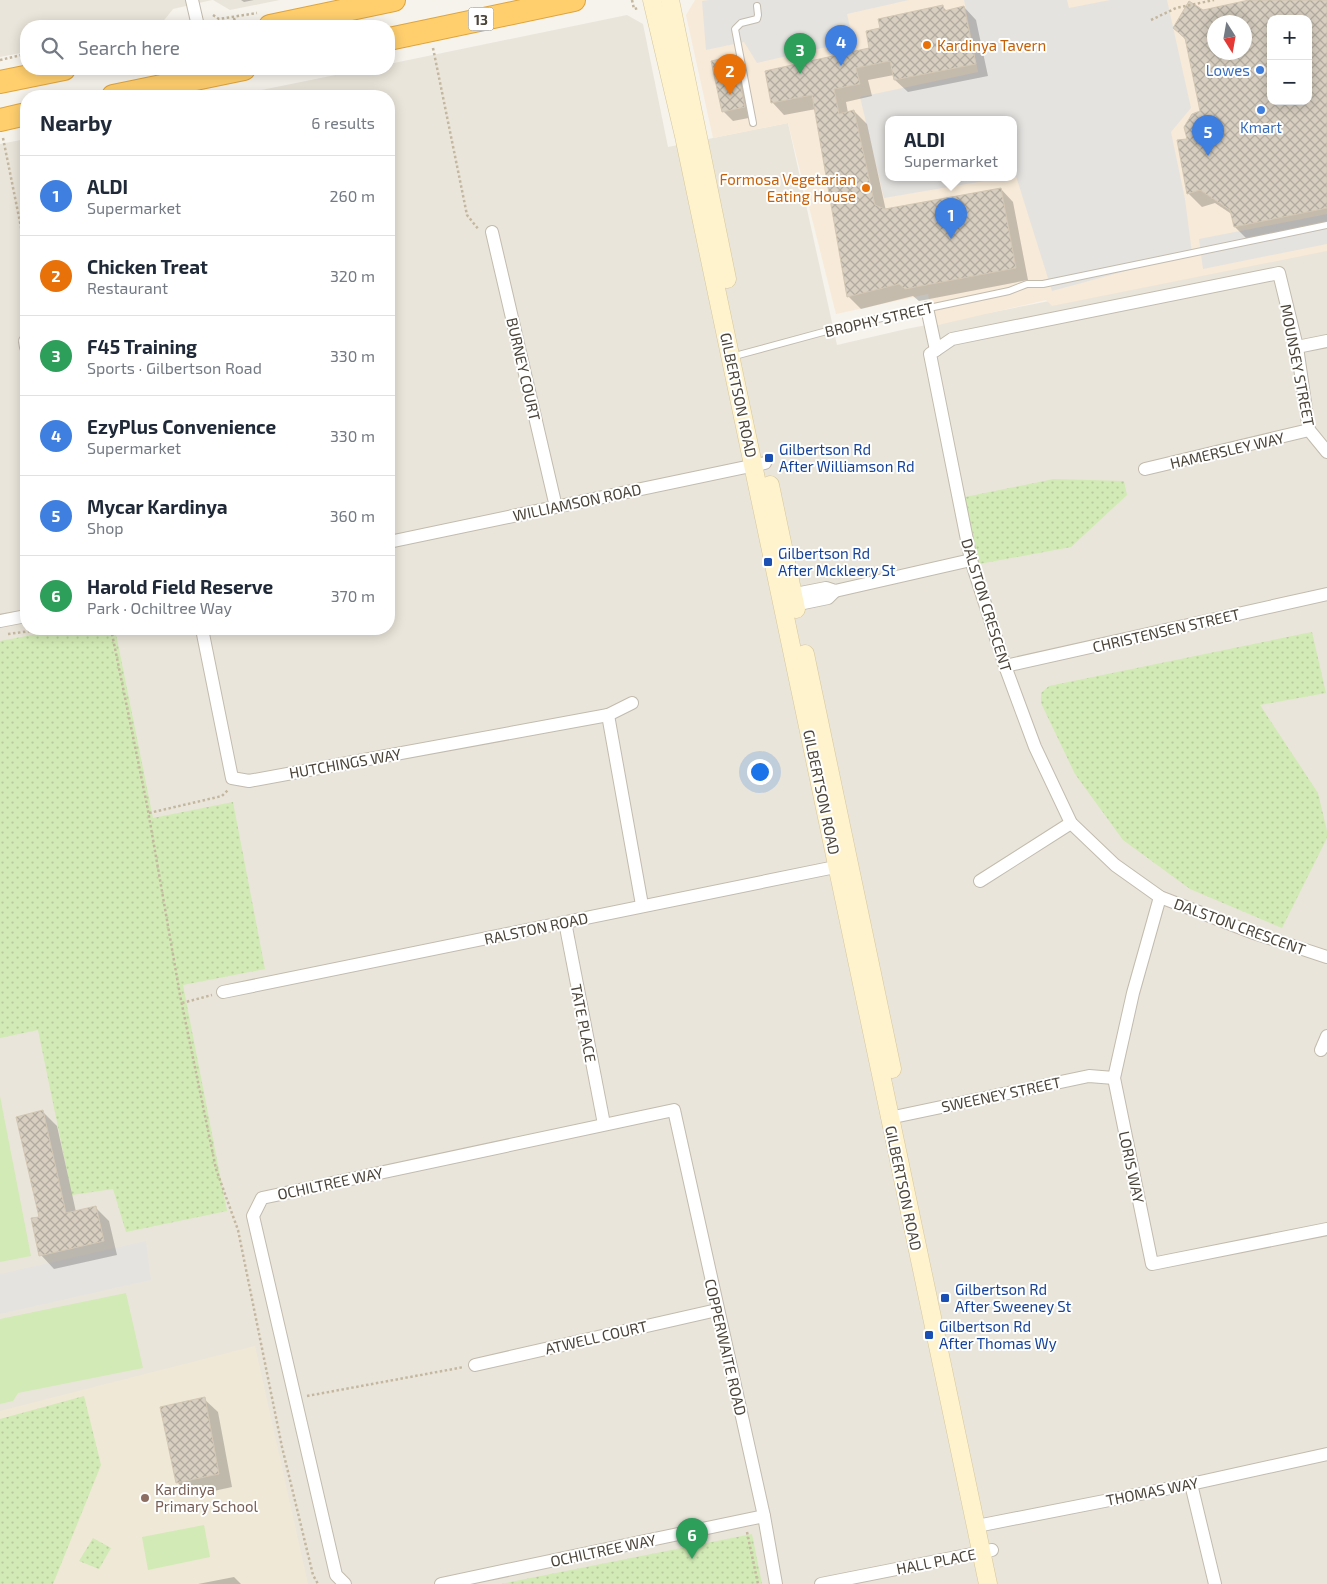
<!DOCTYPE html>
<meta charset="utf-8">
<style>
:root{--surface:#fff;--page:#f2f2f3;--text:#1f2937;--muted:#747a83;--line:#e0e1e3;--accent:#7c3aed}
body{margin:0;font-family:"Exo 2",sans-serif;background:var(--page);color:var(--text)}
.controls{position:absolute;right:15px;top:15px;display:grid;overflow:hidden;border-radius:10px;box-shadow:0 2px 12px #0003}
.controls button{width:45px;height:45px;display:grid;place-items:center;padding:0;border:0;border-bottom:1px solid var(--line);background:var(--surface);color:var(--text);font:25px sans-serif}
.compass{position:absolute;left:1207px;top:15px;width:45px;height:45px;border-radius:50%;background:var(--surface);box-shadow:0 2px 12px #0003;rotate:169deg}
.you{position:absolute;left:759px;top:771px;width:18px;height:18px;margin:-12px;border:4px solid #fff;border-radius:50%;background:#1a73e8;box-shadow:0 0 0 8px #1a73e833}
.badge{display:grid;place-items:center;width:32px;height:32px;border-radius:50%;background:var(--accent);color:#fff;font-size:16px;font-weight:700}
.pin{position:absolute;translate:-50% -41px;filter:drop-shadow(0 1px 2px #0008)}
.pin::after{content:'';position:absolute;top:26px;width:18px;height:15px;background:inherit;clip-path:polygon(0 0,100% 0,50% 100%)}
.popup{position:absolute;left:885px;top:116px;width:132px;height:65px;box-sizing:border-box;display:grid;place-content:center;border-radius:10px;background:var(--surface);filter:drop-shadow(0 1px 4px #0005);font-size:16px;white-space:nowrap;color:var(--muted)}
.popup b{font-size:19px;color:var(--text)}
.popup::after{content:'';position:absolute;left:50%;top:100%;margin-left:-10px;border:10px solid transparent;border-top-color:var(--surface)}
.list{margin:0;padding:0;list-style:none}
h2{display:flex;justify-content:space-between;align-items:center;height:65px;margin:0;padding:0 20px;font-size:21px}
h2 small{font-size:16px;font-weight:400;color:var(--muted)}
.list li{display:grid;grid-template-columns:32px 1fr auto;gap:15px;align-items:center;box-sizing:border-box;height:80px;padding:0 20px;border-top:1px solid var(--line)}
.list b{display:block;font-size:19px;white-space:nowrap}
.list p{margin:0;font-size:16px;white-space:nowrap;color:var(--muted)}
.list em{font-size:16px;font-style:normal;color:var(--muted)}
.icon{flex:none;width:28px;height:28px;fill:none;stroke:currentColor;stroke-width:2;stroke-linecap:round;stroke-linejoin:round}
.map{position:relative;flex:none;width:1327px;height:1584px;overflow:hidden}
.search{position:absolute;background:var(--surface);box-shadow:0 2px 12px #0003;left:20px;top:20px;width:375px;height:55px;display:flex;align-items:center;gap:12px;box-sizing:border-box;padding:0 18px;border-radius:20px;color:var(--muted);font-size:19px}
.panel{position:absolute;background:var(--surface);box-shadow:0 2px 12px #0003;left:20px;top:90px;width:375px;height:545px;border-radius:20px}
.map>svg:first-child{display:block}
</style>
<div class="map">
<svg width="1327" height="1584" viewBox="0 0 1327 1584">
<defs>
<pattern id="park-dots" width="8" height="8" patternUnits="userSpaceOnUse" patternTransform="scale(1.25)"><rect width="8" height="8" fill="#d2eab5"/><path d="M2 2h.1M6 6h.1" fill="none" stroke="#b6ca9c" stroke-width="1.8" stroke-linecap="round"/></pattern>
<pattern id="building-cross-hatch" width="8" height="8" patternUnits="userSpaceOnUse" patternTransform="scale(1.25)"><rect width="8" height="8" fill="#d8cfc1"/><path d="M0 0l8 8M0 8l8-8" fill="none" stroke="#b1aa9e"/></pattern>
</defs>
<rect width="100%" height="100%" fill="#f6f3ec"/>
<g fill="#eae5da">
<polygon points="0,0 212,0 173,9 161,24 151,26 26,26 26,52 0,57"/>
<polygon points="213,0 280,0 230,10"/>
<polygon points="627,15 643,24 668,147 788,123 837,345 906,329 1327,247 1327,1584 0,1584 0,144 26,139 26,629 389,629 389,96 232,96 365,69 389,69 389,64"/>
</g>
<path fill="#f7ead8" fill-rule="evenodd" d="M 695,0 L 1327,0 L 1327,251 L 1052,306 L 1046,300 L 934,326 L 928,294 L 836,314 L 788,123 L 713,138 L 686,15 ZM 1271,19 L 1308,19 L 1308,101 L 1271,101 ZM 1214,22 L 1244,22 L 1244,52 L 1214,52 ZM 888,120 L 1014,120 L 1014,178 L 888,178 Z"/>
<polygon fill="#efe8d6" points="255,1346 308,1584 0,1584 0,1411"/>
<g fill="#d2eab5">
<polygon points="0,1096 31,1256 0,1262"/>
<polygon points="126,1293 143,1368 18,1393 13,1401 0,1404 0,1319"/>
<polygon points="204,1525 210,1557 148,1570 142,1537"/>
</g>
<g fill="url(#park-dots)">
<polygon points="1054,479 1124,481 1127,495 1071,547 979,564 965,497"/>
<polygon points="64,629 115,629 153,818 233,802 265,969 183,985 227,1211 126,1232 113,1189 72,1195 38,1030 0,1038 0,641"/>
<polygon points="1312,632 1326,693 1260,705 1318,793 1327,831 1327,838 1282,928 1190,889 1123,840 1075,774 1041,703 1041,693 1049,686"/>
<polygon points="84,1396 101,1465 53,1584 0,1584 0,1419"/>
<polygon points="752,1534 762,1584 501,1584"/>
<polygon points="93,1538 111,1548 99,1569 79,1561"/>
</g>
<g fill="#e5e3e0">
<polygon points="709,0 909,0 847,14 853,41 757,63 744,42 706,50 702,1"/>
<polygon points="964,0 1067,0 1069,8 1110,0 1167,0 1191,108 1171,132 1185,199 1192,253 1052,291 1016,176 1014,176 1014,120 888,120 888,178 1002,178 884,198 860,97 978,72"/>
<polygon points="1327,214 1327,244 1203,269 1199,239"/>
<polygon points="146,1241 151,1280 0,1314 0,1274"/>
</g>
<g fill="#0003" fill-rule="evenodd">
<polygon points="241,0 254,0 244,2"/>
<path d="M 1254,0 L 1327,0 L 1327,225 L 1249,241 L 1235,227 L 1233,215 L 1215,203 L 1202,207 L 1188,193 L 1189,140 L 1202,111 L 1187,41 L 1174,28 L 1203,11 ZM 1271,19 L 1308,19 L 1308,101 L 1271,101 ZM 1214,22 L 1244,22 L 1244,52 L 1214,52 Z"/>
<polygon points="942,6 948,12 964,7 976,20 988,76 908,92 895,80 894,75 868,80 872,96 846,102 848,113 854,111 867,124 886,211 1001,189 1013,202 1028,280 919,301 913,296 861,309 848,296 816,109 784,115 772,102 870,49 881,29"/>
<polygon points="734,58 744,67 754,117 733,121 723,111"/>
<polygon points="43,1112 57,1126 76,1212 96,1208 109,1221 117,1255 54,1269 41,1255"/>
<polygon points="204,1399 218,1412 232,1487 191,1496 177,1482"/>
<polygon points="234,1577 241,1584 198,1584"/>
</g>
<g fill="url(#building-cross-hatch)" stroke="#d3c7b4" fill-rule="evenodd">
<path d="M 1249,0 L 1327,0 L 1327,208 L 1234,227 L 1230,210 L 1200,190 L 1187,194 L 1177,140 L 1187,139 L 1184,127 L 1192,114 L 1200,111 L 1185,38 L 1173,28 L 1189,1 L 1203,10 ZM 1271,19 L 1308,19 L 1308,101 L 1271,101 ZM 1214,22 L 1244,22 L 1244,52 L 1214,52 Z"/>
<polygon points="943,5 944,11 964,6 976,64 894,80 890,61 856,68 860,84 834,89 839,114 854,110 875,205 885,209 1001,188 1016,268 905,289 899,284 847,297 812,95 771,103 765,71 869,48 866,31 880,28 878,19"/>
<polygon points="734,56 745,107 722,112 711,61"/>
<polygon points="43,1110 66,1213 96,1206 104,1241 39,1256 31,1218 39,1217 16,1117"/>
<polygon points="205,1397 219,1474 176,1483 160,1407"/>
</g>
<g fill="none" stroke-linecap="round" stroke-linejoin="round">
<defs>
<g id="lane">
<polyline points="753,123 735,29 741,23 757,19 758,15 757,6"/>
<polyline points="731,357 849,325 1009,291 1027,284 1043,284 1327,225"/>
</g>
<g id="street">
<polyline points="192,0 198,26"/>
<polyline points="492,232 556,507"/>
<polyline points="927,308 936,350"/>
<polyline points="25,341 26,347"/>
<polyline points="1297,347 1327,341"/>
<polyline points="1327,452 1309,430 1297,347 1279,273 952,339 930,354 971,560 1005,666 1035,747 1071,823 1115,865 1160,897 1251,932 1327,957"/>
<polyline points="1145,469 1309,430"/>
<polyline points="389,542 765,463"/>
<polyline points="785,596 826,588 835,591 971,560"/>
<polyline points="789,606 828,598 835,591"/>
<polyline points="0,621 26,616"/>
<polyline points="202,629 232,778 249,781 608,715 632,703"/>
<polyline points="1005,666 1327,594"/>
<polyline points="608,715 642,905"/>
<polyline points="980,881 1071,823"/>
<polyline points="1160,897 1133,993 1114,1078 1152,1264 1327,1229"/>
<polyline points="565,922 604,1124"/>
<polyline points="223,992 845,865"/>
<polyline points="1321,1050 1327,1036"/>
<polyline points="889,1118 1089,1076 1114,1078"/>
<polyline points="475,1365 717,1310"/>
<polyline points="1191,1484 1215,1584"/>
<polyline points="977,1526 1191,1484 1327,1454"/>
<polyline points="345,1584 336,1575 253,1216 262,1198 674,1110 764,1516 776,1584"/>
<polyline points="441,1584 764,1516"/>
<polyline points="821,1584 992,1550"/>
</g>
<g id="secondary">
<polyline points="652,0 684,136 988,1584"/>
<polyline points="670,0 727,279"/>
<polyline points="770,485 796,609"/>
<polyline points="805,654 892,1069"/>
</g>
<g id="highway">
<polyline points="270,26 394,0"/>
<polyline points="389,39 574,0"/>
<polyline points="0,82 64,69"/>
<polyline points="113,96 244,69"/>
<polyline points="0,120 26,114"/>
</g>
</defs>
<use href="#lane" stroke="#c2bbae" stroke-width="8"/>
<use href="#street" stroke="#c2bbae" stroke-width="14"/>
<use href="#secondary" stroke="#d6c79b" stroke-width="19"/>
<use href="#highway" stroke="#e0a43c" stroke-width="24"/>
<g stroke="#c4b79f" stroke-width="2.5" stroke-dasharray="2.5 2.5" stroke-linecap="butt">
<polyline points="632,0 634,9 639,8"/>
<polyline points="213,15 219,19 257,13"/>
<polyline points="234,18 236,26"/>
<polyline points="1151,20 1176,8 1214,0"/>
<polyline points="173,26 176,23"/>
<polyline points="433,48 467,215 479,230"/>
<polyline points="0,60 26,54"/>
<polyline points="3,138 26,252"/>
<polyline points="111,629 147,805 180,995 216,1169 238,1230 282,1447 313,1575 318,1584"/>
<polyline points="8,634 46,629"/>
<polyline points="149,813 222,796 229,789"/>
<polyline points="182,1003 212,995"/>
<polyline points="307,1396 464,1367"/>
<polyline points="747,1532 758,1584"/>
</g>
<use href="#lane" stroke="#fff" stroke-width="6"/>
<use href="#street" stroke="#fff" stroke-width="12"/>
<use href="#secondary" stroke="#fff3cd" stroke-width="18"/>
<use href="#highway" stroke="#ffcf6e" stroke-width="22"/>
</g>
<g fill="#e8710a" stroke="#fff" stroke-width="2">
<circle cx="927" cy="45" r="5"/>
<circle cx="866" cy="188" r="5"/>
</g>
<g fill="#3f7fe0" stroke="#fff" stroke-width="2">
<circle cx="1260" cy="70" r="5"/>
<circle cx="1261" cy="110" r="5"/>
</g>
<g fill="#1a4fb4" stroke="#fff" stroke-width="2">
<rect x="764" y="453" width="10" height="10" rx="2.5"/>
<rect x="763" y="557" width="10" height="10" rx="2.5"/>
<rect x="940" y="1293" width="10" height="10" rx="2.5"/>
<rect x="924" y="1330" width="10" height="10" rx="2.5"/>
</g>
<circle fill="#8d6e63" stroke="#fff" stroke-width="2" cx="145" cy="1498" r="5"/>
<g text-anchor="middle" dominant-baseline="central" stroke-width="4" stroke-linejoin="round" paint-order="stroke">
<rect fill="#fff" stroke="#817c74" stroke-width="1" x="468.5" y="7.5" width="25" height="23" rx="4"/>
<g font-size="14" font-weight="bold" fill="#4b4439">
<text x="481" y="19">13</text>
</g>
<g font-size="15" fill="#c56008" stroke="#fff" text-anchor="start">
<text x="937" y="45">Kardinya Tavern</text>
<text x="856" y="179" text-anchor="end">Formosa Vegetarian<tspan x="856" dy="17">Eating House</tspan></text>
</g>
<g font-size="15" fill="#366cbe" stroke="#fff" text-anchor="end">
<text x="1250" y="70">Lowes</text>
<text x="1261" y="127" text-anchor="middle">Kmart</text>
</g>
<g font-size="15" fill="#4b4439" stroke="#fff">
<text transform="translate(879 319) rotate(-13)">BROPHY STREET</text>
<text transform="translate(1298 365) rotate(79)">MOUNSEY STREET</text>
<text transform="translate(524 369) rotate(77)">BURNEY COURT</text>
<text transform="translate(739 395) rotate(78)">GILBERTSON ROAD</text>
<text transform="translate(1227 450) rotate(-13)">HAMERSLEY WAY</text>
<text transform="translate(577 502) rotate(-12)">WILLIAMSON ROAD</text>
<text transform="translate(987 605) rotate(73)">DALSTON CRESCENT</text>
<text transform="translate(1166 630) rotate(-13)">CHRISTENSEN STREET</text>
<text transform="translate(345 763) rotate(-10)">HUTCHINGS WAY</text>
<text transform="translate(822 792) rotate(78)">GILBERTSON ROAD</text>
<text transform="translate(1240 926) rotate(20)">DALSTON CRESCENT</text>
<text transform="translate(536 928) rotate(-12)">RALSTON ROAD</text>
<text transform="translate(584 1023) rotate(79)">TATE PLACE</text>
<text transform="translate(1001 1094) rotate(-12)">SWEENEY STREET</text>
<text transform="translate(1132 1167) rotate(78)">LORIS WAY</text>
<text transform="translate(330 1183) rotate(-12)">OCHILTREE WAY</text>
<text transform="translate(904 1188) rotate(78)">GILBERTSON ROAD</text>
<text transform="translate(596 1337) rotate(-13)">ATWELL COURT</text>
<text transform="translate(726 1347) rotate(77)">COPPERWAITE ROAD</text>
<text transform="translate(1152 1491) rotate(-11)">THOMAS WAY</text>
<text transform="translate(603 1550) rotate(-12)">OCHILTREE WAY</text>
<text transform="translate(936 1561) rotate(-11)">HALL PLACE</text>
</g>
<g font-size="15" fill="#164399" stroke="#fff" text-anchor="start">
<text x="779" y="449">Gilbertson Rd<tspan x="779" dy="17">After Williamson Rd</tspan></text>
<text x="778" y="553">Gilbertson Rd<tspan x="778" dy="17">After Mckleery St</tspan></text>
<text x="955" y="1289">Gilbertson Rd<tspan x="955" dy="17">After Sweeney St</tspan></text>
<text x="939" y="1326">Gilbertson Rd<tspan x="939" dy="17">After Thomas Wy</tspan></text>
</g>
<g font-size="15" fill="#785e54" stroke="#fff" text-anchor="start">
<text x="155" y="1489">Kardinya<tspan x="155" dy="17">Primary School</tspan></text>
</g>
</g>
</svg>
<div class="controls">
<button>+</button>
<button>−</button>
</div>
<svg class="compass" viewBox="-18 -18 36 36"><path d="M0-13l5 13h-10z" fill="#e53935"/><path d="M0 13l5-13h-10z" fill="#747a83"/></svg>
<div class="you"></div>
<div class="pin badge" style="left:951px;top:239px;background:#3f7fe0">1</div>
<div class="popup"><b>ALDI</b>Supermarket</div>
<div class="pin badge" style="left:730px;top:95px;background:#e8710a">2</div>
<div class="pin badge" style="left:800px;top:74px;background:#2e9e5b">3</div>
<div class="pin badge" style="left:841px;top:66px;background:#3f7fe0">4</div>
<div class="pin badge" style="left:1208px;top:156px;background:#3f7fe0">5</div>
<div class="pin badge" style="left:692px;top:1559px;background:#2e9e5b">6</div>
<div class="search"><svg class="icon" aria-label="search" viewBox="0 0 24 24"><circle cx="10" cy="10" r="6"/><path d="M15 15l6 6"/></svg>Search here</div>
<section class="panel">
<h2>Nearby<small>6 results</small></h2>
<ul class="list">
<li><span class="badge" style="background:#3f7fe0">1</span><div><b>ALDI</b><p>Supermarket</p></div><em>260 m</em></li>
<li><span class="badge" style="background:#e8710a">2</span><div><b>Chicken Treat</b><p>Restaurant</p></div><em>320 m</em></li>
<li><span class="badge" style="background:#2e9e5b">3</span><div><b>F45 Training</b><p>Sports · Gilbertson Road</p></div><em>330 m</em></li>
<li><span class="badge" style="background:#3f7fe0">4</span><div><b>EzyPlus Convenience</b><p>Supermarket</p></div><em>330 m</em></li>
<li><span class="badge" style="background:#3f7fe0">5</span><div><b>Mycar Kardinya</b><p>Shop</p></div><em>360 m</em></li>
<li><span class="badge" style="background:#2e9e5b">6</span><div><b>Harold Field Reserve</b><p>Park · Ochiltree Way</p></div><em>370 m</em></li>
</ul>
</section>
</div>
